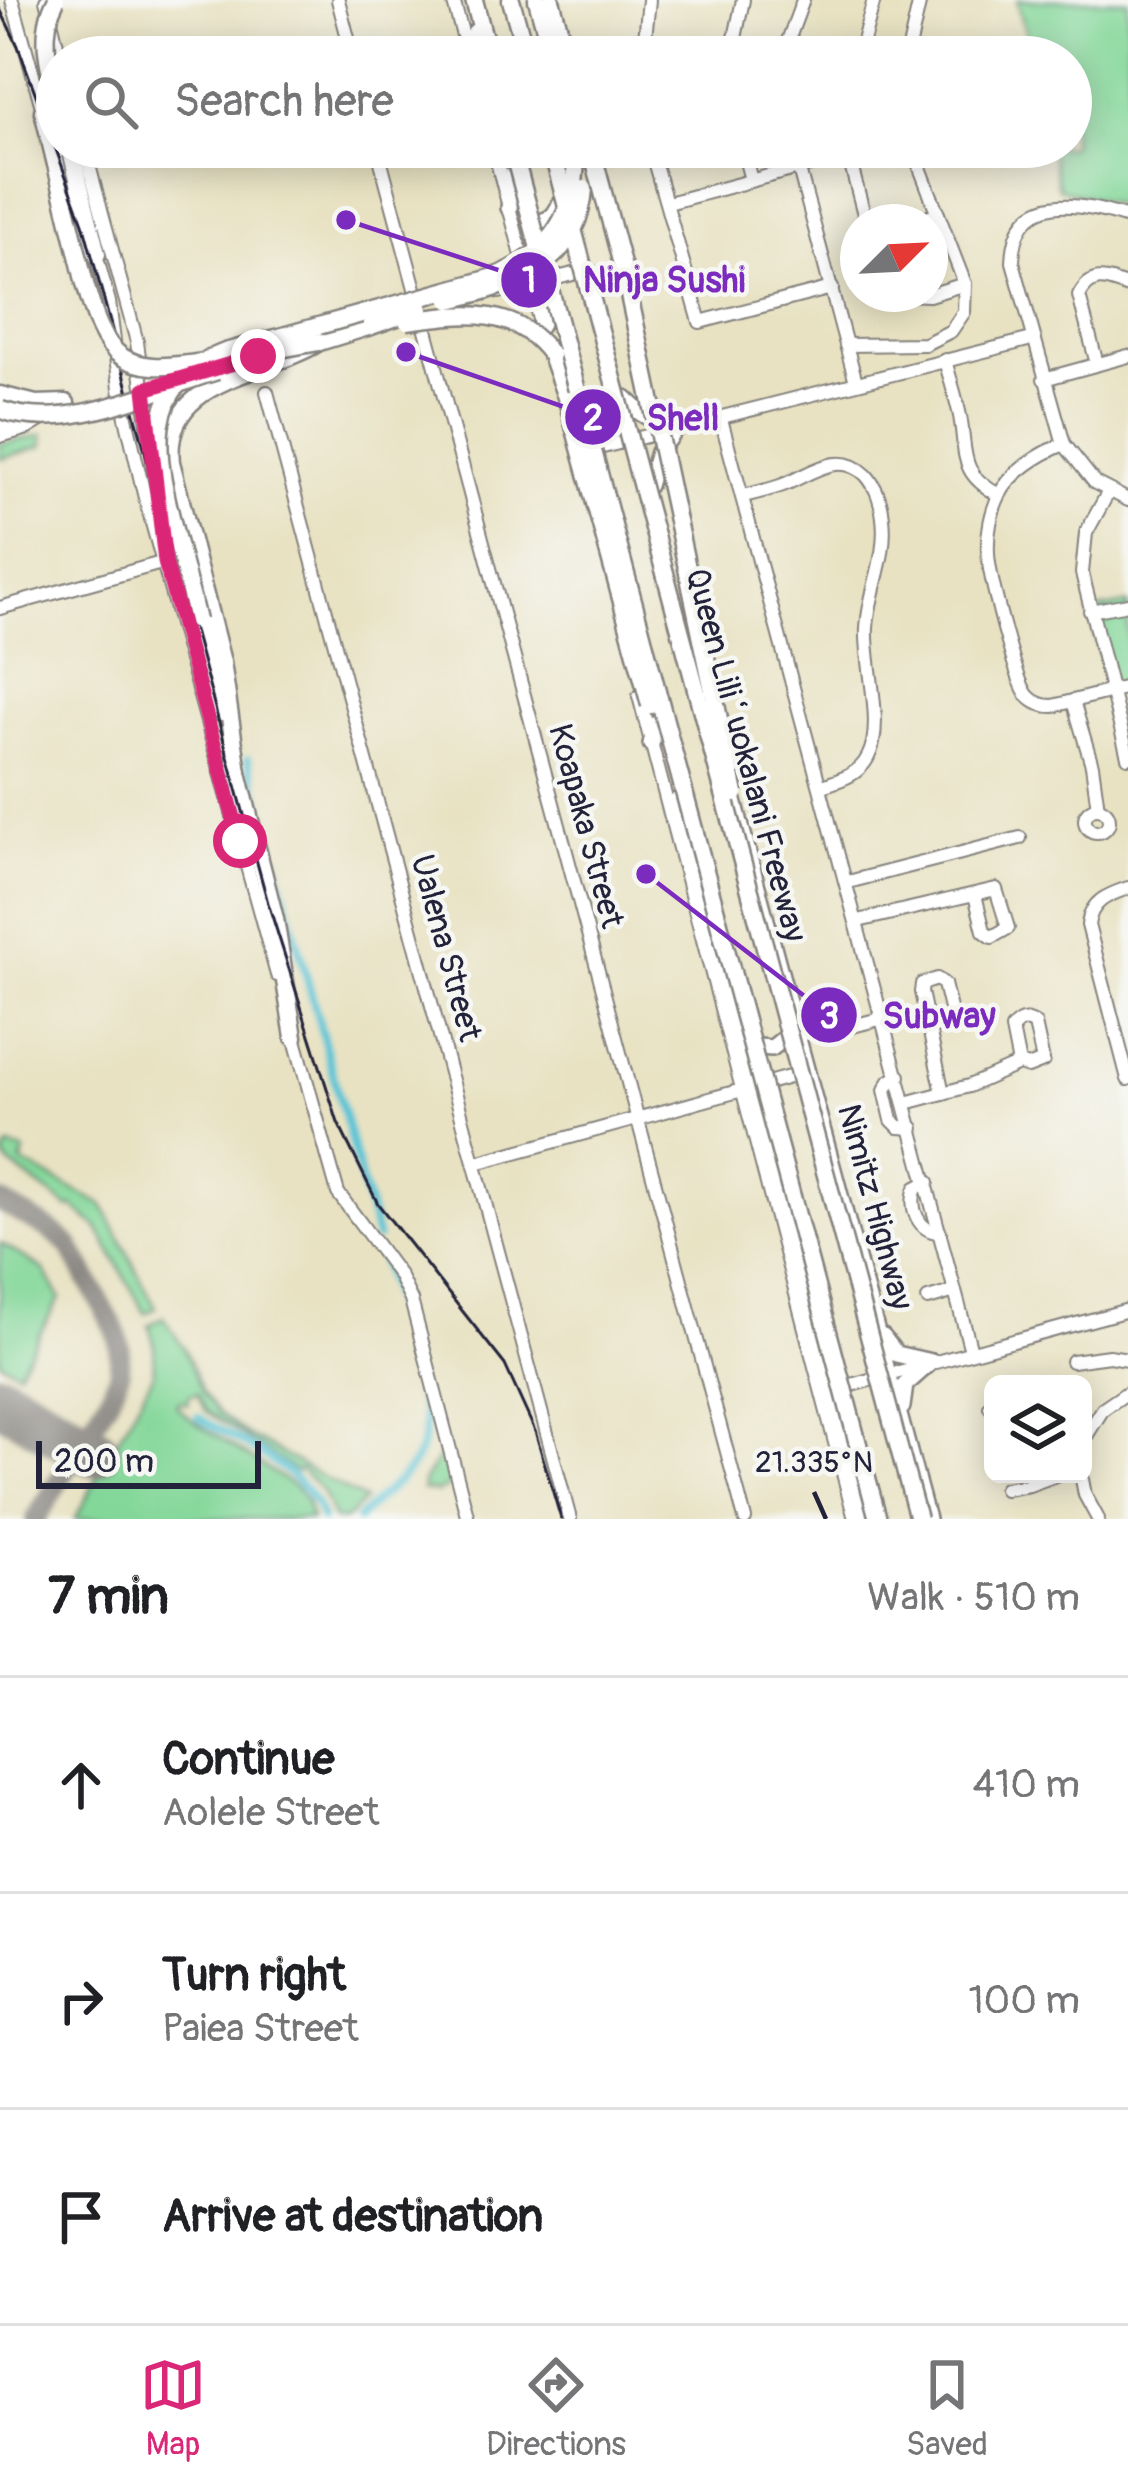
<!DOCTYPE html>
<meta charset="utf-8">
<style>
:root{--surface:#fff;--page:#f2f2f2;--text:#202124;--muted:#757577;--line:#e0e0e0;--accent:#db2777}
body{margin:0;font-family:Pangolin,sans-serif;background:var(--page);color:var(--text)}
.controls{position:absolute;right:36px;bottom:36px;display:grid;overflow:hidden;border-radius:18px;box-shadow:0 6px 30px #0003}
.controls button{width:108px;height:108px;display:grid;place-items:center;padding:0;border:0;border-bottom:3px solid var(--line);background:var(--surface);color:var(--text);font:60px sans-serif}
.compass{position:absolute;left:840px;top:204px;width:108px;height:108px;border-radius:50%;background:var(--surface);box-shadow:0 6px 30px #0003;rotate:66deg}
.scale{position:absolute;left:36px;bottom:30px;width:225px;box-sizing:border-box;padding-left:12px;border:6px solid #22223b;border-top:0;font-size:33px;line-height:42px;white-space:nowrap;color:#22223b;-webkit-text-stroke:9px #f6f6f2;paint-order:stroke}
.stop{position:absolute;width:36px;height:36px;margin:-27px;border:9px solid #db2777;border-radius:50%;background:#fff}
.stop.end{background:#db2777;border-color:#fff;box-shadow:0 3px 12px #0008}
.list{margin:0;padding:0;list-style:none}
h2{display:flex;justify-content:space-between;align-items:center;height:156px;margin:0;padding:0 48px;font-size:51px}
h2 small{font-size:39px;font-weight:400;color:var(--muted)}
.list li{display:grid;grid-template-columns:78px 1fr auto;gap:36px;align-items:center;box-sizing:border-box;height:216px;padding:0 48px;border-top:3px solid var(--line)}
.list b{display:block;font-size:45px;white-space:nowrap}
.list p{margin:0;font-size:39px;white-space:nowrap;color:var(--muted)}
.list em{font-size:39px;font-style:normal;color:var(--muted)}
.icon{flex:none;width:66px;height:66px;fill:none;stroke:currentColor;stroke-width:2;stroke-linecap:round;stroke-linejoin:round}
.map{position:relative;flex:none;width:1128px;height:1519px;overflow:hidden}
.search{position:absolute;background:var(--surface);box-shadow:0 6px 30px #0003;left:36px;right:36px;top:36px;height:132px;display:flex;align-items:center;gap:30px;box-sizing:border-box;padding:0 42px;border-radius:66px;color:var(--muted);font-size:45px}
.sheet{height:804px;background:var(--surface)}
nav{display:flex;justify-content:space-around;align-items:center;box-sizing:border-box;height:168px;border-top:3px solid var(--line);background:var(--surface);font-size:33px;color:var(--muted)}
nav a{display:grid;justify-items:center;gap:6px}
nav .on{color:var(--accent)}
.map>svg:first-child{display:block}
</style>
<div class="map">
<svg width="1128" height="1519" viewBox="0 0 1128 1519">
<rect width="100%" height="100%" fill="#f6f6f2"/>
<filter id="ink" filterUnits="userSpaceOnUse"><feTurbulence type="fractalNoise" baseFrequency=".00833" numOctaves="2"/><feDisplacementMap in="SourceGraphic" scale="24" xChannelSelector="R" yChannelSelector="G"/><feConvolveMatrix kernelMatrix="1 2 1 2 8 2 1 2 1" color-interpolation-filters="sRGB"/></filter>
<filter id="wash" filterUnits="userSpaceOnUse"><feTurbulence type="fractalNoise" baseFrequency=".004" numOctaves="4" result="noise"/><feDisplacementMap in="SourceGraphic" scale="48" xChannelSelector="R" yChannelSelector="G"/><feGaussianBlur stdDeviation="2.7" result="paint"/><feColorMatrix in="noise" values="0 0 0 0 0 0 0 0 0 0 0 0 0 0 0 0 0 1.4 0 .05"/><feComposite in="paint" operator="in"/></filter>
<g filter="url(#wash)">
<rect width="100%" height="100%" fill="#e8e2c2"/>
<g fill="#83d799" stroke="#527c6a" stroke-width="3">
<polygon points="1017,0 1128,0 1128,208 1058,188 1050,147 1071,147 1071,57 1032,57"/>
<polygon points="43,435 43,446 0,459 0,444"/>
<polygon points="1128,604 1128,687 1110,692 1090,611"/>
<polygon points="9,1147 25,1151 21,1162 103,1205 156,1308 145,1313 97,1227 72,1206 69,1208 9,1164 3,1155"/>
<polygon points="0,1243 44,1270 60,1298 18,1371 0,1361"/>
<polygon points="163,1317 184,1348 203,1393 219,1413 246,1434 364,1500 346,1519 334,1519 322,1491 300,1469 296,1472 205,1410 197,1393 188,1397 188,1404 179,1401 176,1405 192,1420 295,1487 306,1501 311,1519 75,1519 153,1375 155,1347 149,1325"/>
<polygon points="443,1451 451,1485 438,1492 423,1490 423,1482"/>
</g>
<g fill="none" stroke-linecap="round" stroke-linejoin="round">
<g stroke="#5bc5d6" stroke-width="8">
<polyline points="248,759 377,1238"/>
<path d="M 198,1417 C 240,1444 306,1469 322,1519"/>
<path d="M 358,1519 C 391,1482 433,1467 423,1409 L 382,1258"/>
</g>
<polyline stroke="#85827e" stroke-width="21" points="0,1202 50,1230 69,1245 116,1331 120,1347 119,1373 110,1396 36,1519"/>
<polyline stroke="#85827e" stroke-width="51" points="0,1398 94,1451"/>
</g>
</g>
<g filter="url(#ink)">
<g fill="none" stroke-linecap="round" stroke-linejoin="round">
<defs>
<g id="minor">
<polyline points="12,0 44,114"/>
<polyline points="46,0 60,57"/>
<polyline points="338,0 353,57"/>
<polyline points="453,0 469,57"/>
<polyline points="830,52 863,57"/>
<polyline points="859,56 874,0"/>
<polyline points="643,57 649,0"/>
<polyline points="731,57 743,0"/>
<polyline points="782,57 803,0"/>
<polyline points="907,57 920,0"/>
<polyline points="84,147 137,342 165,549"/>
<polyline points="377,147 745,1519"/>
<polyline points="493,147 540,323"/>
<polyline points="650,147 700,322 832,288"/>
<polyline points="742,147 751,180"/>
<polyline points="793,147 856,382"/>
<polyline points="848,154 866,222"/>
<polyline points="668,203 877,147"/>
<path d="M 1128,218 C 1080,203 1015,188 1013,262 L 1064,444 L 1095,483 L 1128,500"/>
<polyline points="909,222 938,214"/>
<polyline points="95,251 109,302 121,396 144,494 277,975"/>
<polyline points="499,292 590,270"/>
<polyline points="903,294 929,295 965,284"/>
<polyline points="846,345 925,344 951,331 964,312 965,284 912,147"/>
<path d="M 945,360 C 950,379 956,397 960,416 C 967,454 958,473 999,495"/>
<path d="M 1097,364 L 1079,296 C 1092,271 1107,279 1128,287"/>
<polyline points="209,370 253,358"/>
<polyline points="1044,379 1128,356"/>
<polyline points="267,392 570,1519"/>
<polyline points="721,419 971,1351"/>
<polyline points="0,425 28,420"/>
<polyline points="0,436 28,428 46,417"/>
<path d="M 1064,444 C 1040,454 1010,472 999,496 C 991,512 987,534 988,552 C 988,573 1016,682 1028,696 C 1035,704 1043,706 1053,706 L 1128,687"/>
<polyline points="587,451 1032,339"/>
<polyline points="1109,491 1086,533 1082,573 1128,757"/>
<path d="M 744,496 C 756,493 768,490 780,486 C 807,477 838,448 866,475 C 876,486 882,503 883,518 C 888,557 869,590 867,628 C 865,665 885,726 868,757 C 859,775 840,780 822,786"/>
<polyline points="0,608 165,562"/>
<polyline points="1090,611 1128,604"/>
<polyline points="639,696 855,1519"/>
<polyline points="1073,701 1092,765 1098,808"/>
<circle cx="1097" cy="820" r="12"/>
<polyline points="848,882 1020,838"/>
<path d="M 1128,888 C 1107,895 1091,901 1088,925 L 1128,1079"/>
<polyline points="858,921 996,889 1008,928 992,937 984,931 975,895"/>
<polyline points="849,1027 883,1018"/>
<polyline points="931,1028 943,1024 951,1013 944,984 937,979 922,984 921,992 943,1093"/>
<polyline points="292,1029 338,1193 399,1275 411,1300 468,1519"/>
<polyline points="899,1076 890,1081 885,1090 892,1120 899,1127 913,1128"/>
<path d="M 906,1103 L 969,1086 L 1019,1064 L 1012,1029 C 1019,1020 1026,1018 1035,1024 L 1043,1061 L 1028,1067 L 1019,1064"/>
<polyline points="476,1163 804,1073"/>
<path d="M 928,1182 L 916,1188 C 908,1207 919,1233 940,1232"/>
<polyline points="928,1299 955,1291"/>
<polyline points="1072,1361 1109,1356 1128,1359"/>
<polyline points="840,1388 1128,1310"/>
<polyline points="990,1407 993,1403"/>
<polyline points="1083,1441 1103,1409 1128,1392"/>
<polyline points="1081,1474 1085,1495 1098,1519"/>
<polyline points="1005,1489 1029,1485 1059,1474"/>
</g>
<g id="major">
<polyline points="471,57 475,32"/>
<polyline points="509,208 513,173"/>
<path d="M 527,215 L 534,222 C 552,222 557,213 563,197"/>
<polyline points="540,326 548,300"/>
<polyline points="625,398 641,413 673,432 658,452 648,486"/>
<polyline points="651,744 657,723"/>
<polyline points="730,786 927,1519"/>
<polyline points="678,800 865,1519"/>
<polyline points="748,1041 758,1047 772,1048 793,1031"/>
<polyline points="883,1337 896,1354 931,1362"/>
<polyline points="902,1407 905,1385 931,1362"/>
</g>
<g id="highway">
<polyline points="474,0 489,57"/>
<polyline points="511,0 527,57"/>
<polyline points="537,0 553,57"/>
<polyline points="551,0 567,57"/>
<polyline points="43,111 84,280"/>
<polyline points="70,147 97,254"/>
<polyline points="309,345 371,326"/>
<polyline points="551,355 567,400"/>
<polyline points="0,395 36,404 66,403"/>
<polyline points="197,621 221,713"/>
<polyline points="235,761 275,919 294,1037"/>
<path d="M 238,772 L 222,662 L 171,462 C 162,377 265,376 319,342"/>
</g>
</defs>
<use href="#minor" stroke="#85827e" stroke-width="16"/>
<use href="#major" stroke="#85827e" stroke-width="20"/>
<use href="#highway" stroke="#85827e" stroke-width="21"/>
<use href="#minor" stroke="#fff" stroke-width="12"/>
<use href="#major" stroke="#fff" stroke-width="15"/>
<use href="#highway" stroke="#fff" stroke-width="16"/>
<polyline stroke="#22223b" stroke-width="3" points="0,9 18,46 83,223 268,903 338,1123 378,1204 505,1365 535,1431 561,1519"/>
<defs>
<g id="highway-bridge">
<path d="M 56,0 C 39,32 48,64 57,98"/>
<polyline points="512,147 878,1519"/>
<polyline points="551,147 918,1519"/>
<polyline points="591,147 625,276 735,794"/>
<path d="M 84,280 C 106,360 120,375 204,362"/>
<path d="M 450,300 C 514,285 578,265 584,189"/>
<path d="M 407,321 C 462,314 514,304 551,355"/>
<polyline points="371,326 420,309"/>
<polyline points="247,355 319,342"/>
<polyline points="567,400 650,705"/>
<path d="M 1,410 C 69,433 151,391 217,371"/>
<path d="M 197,621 C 190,590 182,560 174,529 C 156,458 139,385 225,352 L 491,278 C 551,256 580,210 575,147"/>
</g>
</defs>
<use href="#highway-bridge" stroke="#85827e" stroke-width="21" stroke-linecap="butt"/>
<use href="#highway-bridge" stroke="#fff" stroke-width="16"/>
</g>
</g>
<g fill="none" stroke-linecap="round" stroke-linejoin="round" filter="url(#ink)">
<polyline stroke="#db2777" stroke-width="15" points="240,841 165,562 145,389 258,356"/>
</g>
<path fill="none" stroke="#22223b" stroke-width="4.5" d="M 814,1492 L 826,1519"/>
<g text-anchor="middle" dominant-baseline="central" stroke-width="9" stroke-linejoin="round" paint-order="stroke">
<g font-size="33" fill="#22223b" stroke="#f6f6f2">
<text transform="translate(746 755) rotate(75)">Queen Liliʻuokalani Freeway</text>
<text transform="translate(586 826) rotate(75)">Koapaka Street</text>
<text transform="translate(446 948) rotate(75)">Ualena Street</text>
<text transform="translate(875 1207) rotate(75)">Nimitz Highway</text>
</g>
</g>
<g font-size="30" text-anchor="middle" fill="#22223b" stroke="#f6f6f2" stroke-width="9" stroke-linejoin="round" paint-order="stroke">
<text x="814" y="1472">21.335°N</text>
</g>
<path fill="none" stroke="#7b2cbf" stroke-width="4.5" d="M346 220L529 280M406 352L593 417M646 874L829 1015"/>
<g fill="#7b2cbf" stroke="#f6f6f2" stroke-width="4.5">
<circle cx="346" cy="220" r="12"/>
<circle cx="406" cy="352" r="12"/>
<circle cx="646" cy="874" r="12"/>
<circle cx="529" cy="280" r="30"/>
<circle cx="593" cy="417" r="30"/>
<circle cx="829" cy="1015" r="30"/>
</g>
<g font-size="36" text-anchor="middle" font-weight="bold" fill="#fff">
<text x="529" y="292">1</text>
<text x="593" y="430">2</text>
<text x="829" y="1028">3</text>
</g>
<g font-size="36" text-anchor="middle" font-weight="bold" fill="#7b2cbf" stroke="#f6f6f2" stroke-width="9" stroke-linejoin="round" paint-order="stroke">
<text x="664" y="292">Ninja Sushi</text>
<text x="683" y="430">Shell</text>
<text x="939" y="1028">Subway</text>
</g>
</svg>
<div class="controls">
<button><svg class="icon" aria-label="layers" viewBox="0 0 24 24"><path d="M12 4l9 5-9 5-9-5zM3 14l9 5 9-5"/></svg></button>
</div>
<svg class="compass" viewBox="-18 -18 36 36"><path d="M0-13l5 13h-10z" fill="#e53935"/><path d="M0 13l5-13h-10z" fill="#757577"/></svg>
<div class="scale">200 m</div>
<div class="stop" style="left:240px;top:841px"></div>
<div class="stop end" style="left:258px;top:356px"></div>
<div class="search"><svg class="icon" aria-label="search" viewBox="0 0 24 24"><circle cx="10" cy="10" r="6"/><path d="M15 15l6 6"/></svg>Search here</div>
</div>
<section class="sheet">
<h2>7 min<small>Walk · 510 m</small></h2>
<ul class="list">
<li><svg class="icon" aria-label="ahead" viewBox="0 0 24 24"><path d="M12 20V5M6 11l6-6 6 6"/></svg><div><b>Continue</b><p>Aolele Street</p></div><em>410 m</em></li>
<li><svg class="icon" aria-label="right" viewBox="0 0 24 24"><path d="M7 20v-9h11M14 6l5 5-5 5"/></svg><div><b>Turn right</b><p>Paiea Street</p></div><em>100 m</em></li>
<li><svg class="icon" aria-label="arrive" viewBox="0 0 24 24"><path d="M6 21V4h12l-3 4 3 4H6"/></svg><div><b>Arrive at destination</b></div></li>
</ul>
</section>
<nav>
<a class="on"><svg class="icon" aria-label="map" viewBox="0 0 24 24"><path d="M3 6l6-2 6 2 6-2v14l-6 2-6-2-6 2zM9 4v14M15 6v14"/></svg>Map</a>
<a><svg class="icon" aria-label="directions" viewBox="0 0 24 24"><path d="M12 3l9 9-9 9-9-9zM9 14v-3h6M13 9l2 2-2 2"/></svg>Directions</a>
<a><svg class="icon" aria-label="saved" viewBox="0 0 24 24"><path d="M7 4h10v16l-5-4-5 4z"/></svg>Saved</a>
</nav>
